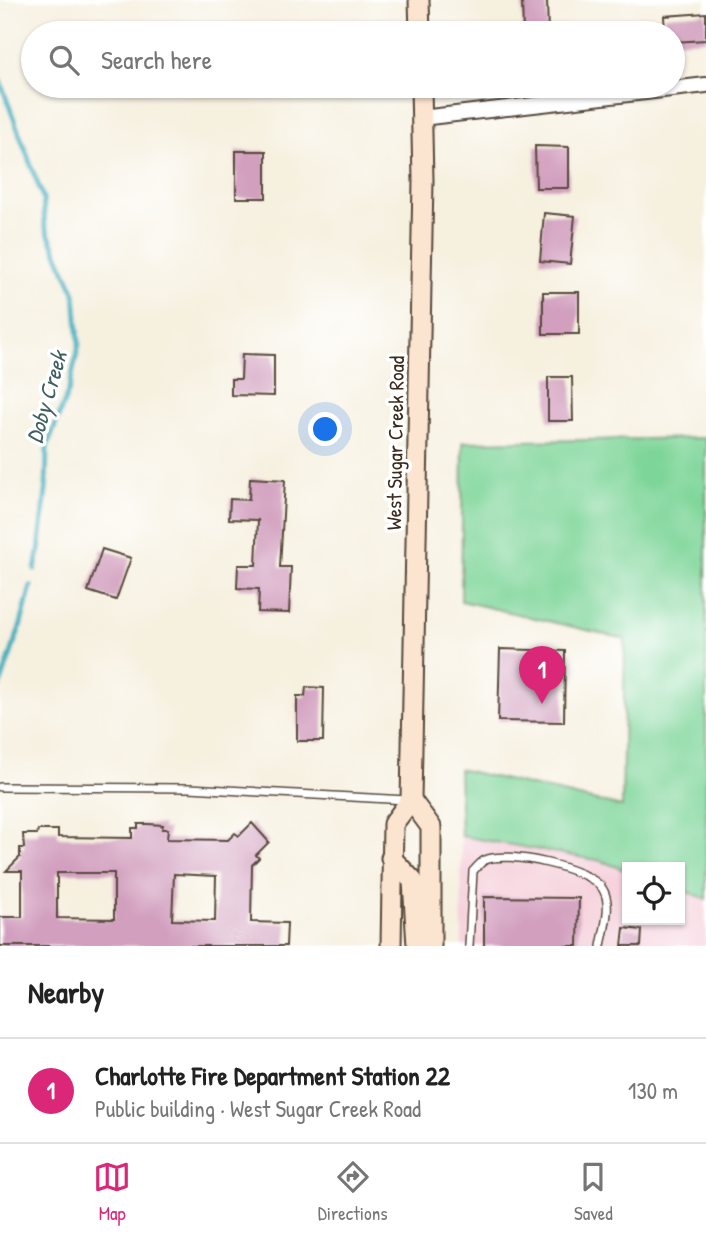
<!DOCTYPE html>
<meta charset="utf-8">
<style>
:root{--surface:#fff;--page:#f2f2f2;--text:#222;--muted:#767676;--line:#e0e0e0;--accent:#db2777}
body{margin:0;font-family:"Patrick Hand",sans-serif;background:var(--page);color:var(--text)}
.controls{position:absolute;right:21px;bottom:21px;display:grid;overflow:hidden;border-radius:0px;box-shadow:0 2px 5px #0004}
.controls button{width:63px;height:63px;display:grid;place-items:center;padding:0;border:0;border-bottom:2px solid var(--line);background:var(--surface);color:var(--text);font:35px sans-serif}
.you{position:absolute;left:326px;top:430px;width:24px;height:24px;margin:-18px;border:5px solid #fff;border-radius:50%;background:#1a73e8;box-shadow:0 0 0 10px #1a73e833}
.badge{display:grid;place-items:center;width:46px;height:46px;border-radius:50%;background:var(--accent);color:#fff;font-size:23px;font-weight:700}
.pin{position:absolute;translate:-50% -58px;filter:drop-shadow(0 2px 4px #0008)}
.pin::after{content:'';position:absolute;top:37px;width:24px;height:21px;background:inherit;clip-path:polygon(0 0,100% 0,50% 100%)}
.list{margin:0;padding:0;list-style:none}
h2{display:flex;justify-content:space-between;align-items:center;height:91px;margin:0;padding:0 28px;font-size:30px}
h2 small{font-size:23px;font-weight:400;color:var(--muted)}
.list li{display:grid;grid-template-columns:46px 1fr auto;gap:21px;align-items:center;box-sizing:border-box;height:105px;padding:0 28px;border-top:2px solid var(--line)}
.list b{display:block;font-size:26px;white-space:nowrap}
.list p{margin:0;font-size:23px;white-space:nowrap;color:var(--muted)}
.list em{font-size:23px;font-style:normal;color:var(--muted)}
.icon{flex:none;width:38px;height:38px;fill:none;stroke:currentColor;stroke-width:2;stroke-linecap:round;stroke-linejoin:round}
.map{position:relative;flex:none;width:706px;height:946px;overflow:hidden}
.search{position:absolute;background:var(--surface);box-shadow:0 2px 5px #0004;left:21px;right:21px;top:21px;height:77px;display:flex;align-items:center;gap:18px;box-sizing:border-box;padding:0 24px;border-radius:38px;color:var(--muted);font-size:26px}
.sheet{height:196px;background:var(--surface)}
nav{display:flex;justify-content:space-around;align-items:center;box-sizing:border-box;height:98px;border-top:2px solid var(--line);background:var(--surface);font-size:19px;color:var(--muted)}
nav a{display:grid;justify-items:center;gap:4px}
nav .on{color:var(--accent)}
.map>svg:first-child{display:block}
</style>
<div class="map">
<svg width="706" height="946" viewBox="0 0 706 946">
<rect width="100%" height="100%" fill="#fff"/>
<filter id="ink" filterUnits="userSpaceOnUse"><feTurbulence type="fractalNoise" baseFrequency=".0143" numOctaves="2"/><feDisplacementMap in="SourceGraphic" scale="14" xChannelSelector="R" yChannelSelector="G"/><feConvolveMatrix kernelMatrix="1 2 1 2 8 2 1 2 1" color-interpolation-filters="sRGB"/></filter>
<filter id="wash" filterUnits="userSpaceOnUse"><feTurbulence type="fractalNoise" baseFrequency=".00686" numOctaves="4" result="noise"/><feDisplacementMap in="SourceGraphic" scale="28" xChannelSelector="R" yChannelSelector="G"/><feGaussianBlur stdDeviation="1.57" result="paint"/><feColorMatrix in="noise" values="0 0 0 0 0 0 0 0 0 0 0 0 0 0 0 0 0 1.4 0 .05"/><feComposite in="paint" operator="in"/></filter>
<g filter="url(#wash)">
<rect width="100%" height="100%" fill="#f6f0df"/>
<polygon fill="#f5cfda" points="461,836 602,861 627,871 627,920 680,920 680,889 706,899 706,946 462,946"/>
<polygon fill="#7ed599" stroke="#5c805c" stroke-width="2" points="706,438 706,899 680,889 680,867 627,867 627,871 602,861 461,836 459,769 622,807 625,639 461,601 463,442"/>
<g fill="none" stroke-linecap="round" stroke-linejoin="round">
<g stroke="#41aebe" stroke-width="5">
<polyline points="0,81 43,198 45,226 75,293 79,344 69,389 47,447 46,490 39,552 35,569"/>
<polyline points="0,686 21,624 31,586"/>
</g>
</g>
<g id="blocks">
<g fill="#d29fbe" fill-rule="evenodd">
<polygon points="522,0 547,0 548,33 523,33"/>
<polygon points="706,13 706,40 673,42 673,33 665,33 664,16"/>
<polygon points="535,146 569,147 569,188 536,188"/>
<rect x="236" y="151" width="30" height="47"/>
<polygon points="544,213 575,216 570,264 540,261"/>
<rect x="543" y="292" width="36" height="42"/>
<polygon points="242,354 274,355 274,396 231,395 231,379 241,379"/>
<polygon points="548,377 572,377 573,421 548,421"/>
<polygon points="250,478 285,480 280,567 291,567 289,613 258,612 259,589 237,588 238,565 256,565 258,520 229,519 230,499 249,500"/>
<polygon points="102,549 131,558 116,600 88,591"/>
<polygon points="500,649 565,651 564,722 498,721"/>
<polygon points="306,687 324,688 323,741 297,741 297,696 305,696"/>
<path d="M 252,823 L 269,842 L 256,855 L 259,858 L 252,865 L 251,922 L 287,923 L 286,946 L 0,946 L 0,917 L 22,917 L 22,871 L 6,871 L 20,857 L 20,848 L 24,848 L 23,834 L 37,834 L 38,830 L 58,830 L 58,837 L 132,838 L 132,828 L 138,828 L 138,824 L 148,824 L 163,825 L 162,829 L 168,829 L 167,839 L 228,840 L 235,833 L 239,836 ZM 57,873 L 114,873 L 114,919 L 57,918 ZM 174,874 L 216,876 L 215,921 L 172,920 Z"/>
<polygon points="484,897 579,898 578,946 484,946"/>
<polygon points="624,928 642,930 641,946 622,946"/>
</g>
</g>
</g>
<g filter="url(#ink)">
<use href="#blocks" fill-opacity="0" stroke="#57483b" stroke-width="2"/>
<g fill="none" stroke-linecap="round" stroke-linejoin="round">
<defs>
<g id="service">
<polyline points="0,787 189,788 407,800"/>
<path d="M 469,946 L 473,871 C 476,868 481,862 485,860 C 507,850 588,868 602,888 C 613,903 604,929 601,946"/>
</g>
<polyline id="minor" points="421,118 706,85"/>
<g id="secondary">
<polyline points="419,0 420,33"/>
<polyline points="411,800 431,827 431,946"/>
<polyline points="391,858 413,881 417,946"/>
<polyline points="391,946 393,824 411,800 423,181 421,86"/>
</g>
</defs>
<use href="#service" stroke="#57483b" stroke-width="10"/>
<use href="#minor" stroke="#57483b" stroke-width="18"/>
<use href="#secondary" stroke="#57483b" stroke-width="23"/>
<use href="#service" stroke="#fff" stroke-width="7"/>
<use href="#minor" stroke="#fff" stroke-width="14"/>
<use href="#secondary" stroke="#fce5d0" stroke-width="19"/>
</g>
</g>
<g text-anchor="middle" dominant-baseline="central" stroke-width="7" stroke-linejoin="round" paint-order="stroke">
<g font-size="21" fill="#3b2a1e" stroke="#fff">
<text transform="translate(395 443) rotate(-89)">West Sugar Creek Road</text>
</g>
<g font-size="23" font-style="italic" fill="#3d5f5e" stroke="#fff">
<text transform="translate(46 397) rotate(-74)">Doby Creek</text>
</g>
</g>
</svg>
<div class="controls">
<button><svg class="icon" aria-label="locate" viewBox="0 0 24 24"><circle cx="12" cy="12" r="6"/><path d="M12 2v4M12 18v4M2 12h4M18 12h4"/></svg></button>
</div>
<div class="you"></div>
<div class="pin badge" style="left:542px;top:704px">1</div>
<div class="search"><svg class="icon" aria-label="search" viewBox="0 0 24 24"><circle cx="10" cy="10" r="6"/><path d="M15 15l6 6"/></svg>Search here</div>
</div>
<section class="sheet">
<h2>Nearby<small></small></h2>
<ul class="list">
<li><span class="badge">1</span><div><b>Charlotte Fire Department Station 22</b><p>Public building · West Sugar Creek Road</p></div><em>130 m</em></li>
</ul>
</section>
<nav>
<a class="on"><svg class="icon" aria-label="map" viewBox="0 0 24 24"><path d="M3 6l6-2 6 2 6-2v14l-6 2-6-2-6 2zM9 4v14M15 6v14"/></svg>Map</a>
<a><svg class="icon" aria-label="directions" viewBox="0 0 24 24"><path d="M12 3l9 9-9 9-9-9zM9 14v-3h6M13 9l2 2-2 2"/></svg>Directions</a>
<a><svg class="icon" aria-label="saved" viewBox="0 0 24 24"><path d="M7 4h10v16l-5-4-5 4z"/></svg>Saved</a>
</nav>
